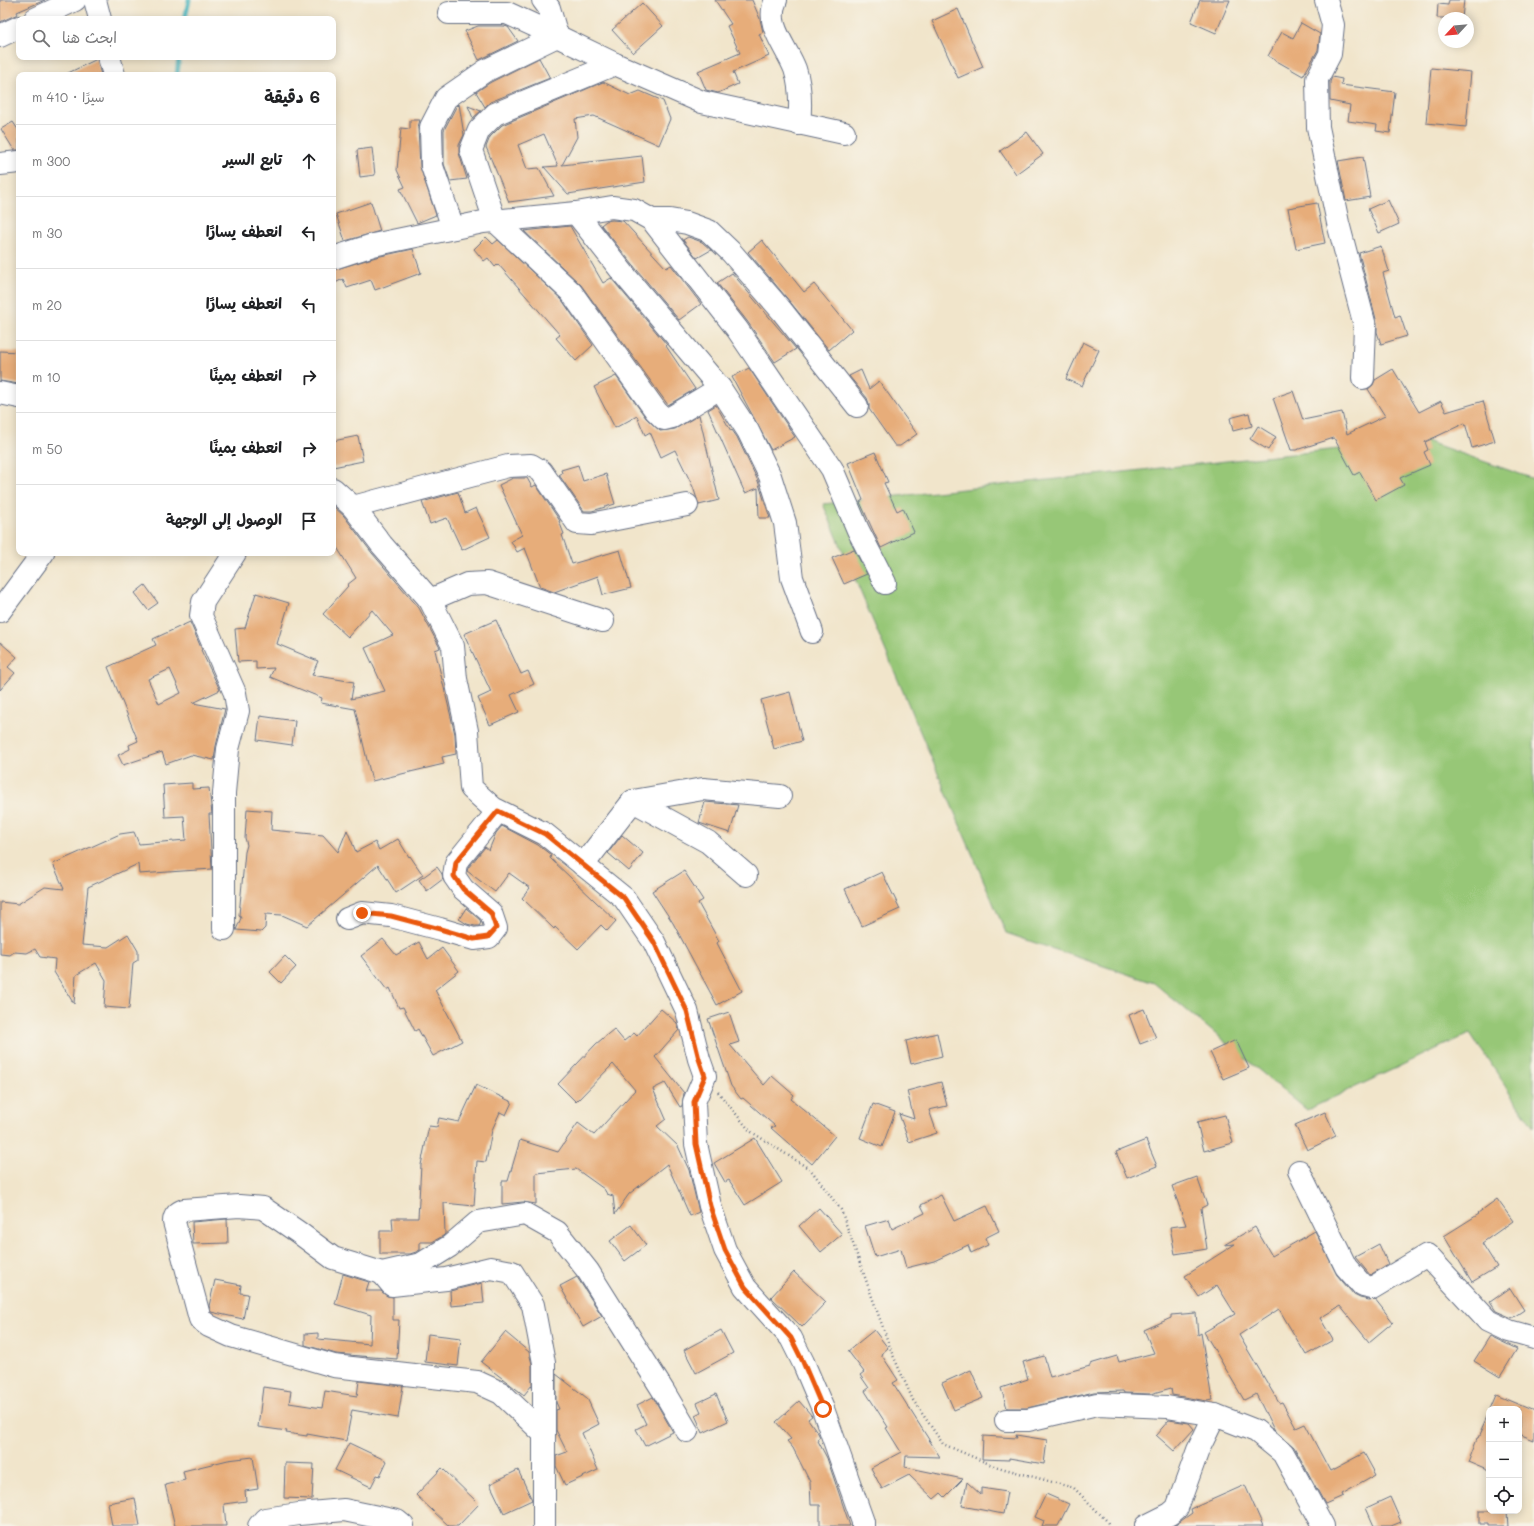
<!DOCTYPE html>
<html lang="ar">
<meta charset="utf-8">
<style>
:root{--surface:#fff;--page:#f2f2f2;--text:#202124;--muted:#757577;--line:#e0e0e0}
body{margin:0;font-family:Mali,"Playpen Sans Arabic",sans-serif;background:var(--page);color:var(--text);direction:rtl}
.controls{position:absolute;right:12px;bottom:12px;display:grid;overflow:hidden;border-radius:8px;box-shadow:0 2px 10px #0003}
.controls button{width:36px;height:36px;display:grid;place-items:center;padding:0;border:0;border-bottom:1px solid var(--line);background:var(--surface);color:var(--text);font:20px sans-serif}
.compass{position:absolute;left:1438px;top:12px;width:36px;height:36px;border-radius:50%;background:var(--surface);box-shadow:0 2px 10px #0003;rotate:244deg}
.stop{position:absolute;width:12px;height:12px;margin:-9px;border:3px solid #ea580c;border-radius:50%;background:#fff}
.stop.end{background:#ea580c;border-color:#fff;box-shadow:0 1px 4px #0008}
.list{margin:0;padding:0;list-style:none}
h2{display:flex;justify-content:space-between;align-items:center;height:52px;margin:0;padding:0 16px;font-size:17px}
h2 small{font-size:13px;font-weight:400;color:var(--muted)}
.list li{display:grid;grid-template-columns:26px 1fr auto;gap:12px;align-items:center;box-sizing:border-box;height:72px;padding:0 16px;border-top:1px solid var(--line)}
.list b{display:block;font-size:15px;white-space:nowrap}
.list em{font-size:13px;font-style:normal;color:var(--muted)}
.icon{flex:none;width:22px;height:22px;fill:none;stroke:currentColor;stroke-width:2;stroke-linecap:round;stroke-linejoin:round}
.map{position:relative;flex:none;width:1534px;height:1526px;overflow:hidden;direction:ltr}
.search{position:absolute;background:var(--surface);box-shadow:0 2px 10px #0003;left:16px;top:16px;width:320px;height:44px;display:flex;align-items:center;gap:10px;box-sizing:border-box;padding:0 14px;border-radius:8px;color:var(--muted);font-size:15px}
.panel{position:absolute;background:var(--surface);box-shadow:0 2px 10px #0003;left:16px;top:72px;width:320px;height:484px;border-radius:8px;direction:rtl}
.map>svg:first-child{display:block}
</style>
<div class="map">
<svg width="1534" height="1526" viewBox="0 0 1534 1526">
<rect width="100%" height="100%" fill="#f7f3e8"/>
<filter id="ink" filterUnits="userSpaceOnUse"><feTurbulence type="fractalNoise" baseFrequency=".025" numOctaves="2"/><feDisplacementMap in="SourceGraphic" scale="8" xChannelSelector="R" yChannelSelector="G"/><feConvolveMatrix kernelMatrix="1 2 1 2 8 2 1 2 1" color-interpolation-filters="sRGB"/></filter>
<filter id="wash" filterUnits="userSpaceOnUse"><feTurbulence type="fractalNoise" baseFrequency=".012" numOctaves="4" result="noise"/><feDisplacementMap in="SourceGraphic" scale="16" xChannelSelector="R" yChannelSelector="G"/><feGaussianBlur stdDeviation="0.9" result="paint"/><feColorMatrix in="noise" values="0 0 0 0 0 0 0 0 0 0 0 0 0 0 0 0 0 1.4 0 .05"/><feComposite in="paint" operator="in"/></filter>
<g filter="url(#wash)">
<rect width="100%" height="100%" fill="#f1e5cb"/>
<polygon fill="#97c777" stroke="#597b6a" points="1423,440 1534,479 1534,1128 1470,1033 1307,1110 1154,983 1006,933 823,504"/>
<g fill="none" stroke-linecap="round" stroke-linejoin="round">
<g stroke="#44b4bd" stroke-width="5">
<polyline points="185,19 189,0"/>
<polyline points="177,75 179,57"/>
</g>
</g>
<g id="blocks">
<g fill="#e7ad7a" fill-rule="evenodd">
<polygon points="0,0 45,0 17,12 18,14 0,22"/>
<polygon points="715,0 752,0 760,19 763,32 759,34 769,56 733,72 738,84 718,93 706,90 698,71 740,53 727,26 731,24"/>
<polygon points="1200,0 1230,0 1216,33 1191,22"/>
<polygon points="1449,0 1464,0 1462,18 1437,18 1438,4 1448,5"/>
<polygon points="642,3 663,26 633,53 612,30"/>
<polygon points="958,9 983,67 958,78 932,21"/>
<polygon points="1301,23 1320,34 1318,50 1303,76 1268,56 1282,32 1293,38"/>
<polygon points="478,26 504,26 508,27 518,41 479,60 465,31"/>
<polygon points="539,58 550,78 490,102 485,107 476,92 491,82"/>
<polygon points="97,59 101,75 64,75"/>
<polygon points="1431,68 1471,72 1466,127 1426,123"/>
<polygon points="1332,77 1342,79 1341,85 1395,92 1390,133 1376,131 1377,125 1348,121 1350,105 1330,101 1330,82"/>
<polygon points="603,82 630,95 640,91 663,101 670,119 659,145 594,116 575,119 577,137 562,165 642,156 645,182 568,194 544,167 558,166 544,134 518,145 527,169 539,168 554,196 509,202 486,147 490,137 502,125"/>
<polygon points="459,104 464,135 459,145 459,153 467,179 450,181 444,164 444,130 456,107"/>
<polygon points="468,106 481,111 473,118"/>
<polygon points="410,120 420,120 418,127 420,167 436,215 417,223 400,189 405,187 397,170 401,128 410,129"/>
<polygon points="13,122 19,131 19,150 14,150 1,129"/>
<polygon points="1027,132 1043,154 1016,174 1000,151"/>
<polygon points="372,148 375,175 360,177 357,150"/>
<polygon points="1363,157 1370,197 1346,201 1338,161"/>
<polygon points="1388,200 1399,224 1379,233 1368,209"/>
<polygon points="371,202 380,231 345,241 336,214"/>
<polygon points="1317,203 1325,243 1296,249 1288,208"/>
<polygon points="612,220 623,221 666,268 671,265 701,304 679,320 637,270 601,225 606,221"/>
<polygon points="570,226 603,283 611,278 667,345 666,346 695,389 668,405 581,285 524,231"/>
<polygon points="486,237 493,244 498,240 562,300 593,345 576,361 556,338 560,335 498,264 495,267 488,258 484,261 474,249"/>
<polygon points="688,237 702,242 711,250 697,258 683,240"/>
<polygon points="762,240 804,292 814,284 852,330 829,350 791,303 748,252"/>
<polygon points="1381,246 1389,271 1383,273 1395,317 1400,315 1407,336 1381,344 1377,332 1377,323 1359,253"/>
<polygon points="413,249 421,273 375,290 371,280 347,288 343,279 333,284 333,270 376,257"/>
<polygon points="732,273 796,349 775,362 747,321 717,283"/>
<polygon points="1083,342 1099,350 1082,386 1066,379"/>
<polygon points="0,351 19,352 19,384 0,381"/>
<polygon points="749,368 795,437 771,450 732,377"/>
<polygon points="1393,369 1419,412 1441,401 1446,412 1483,401 1495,441 1472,448 1465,423 1425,442 1428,450 1424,452 1430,465 1400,478 1404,485 1376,500 1360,472 1354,475 1334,438 1296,450 1291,450 1273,398 1293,391 1303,420 1342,412 1347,434 1385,416 1368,389 1373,385 1375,380"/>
<polygon points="861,370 869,389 879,381 917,434 900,446 895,446 869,409 869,404 867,398 849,376"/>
<polygon points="616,376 646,418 660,431 675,429 699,415 719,500 699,505 693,487 675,450 661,457 650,432 645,435 637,416 615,428 594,387"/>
<polygon points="716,405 731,431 732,430 737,437 758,481 770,518 759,518 758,488 745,493 708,410"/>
<polygon points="1249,413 1252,426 1233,431 1230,418"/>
<polygon points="1258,426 1276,437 1268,450 1250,439"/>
<polygon points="358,436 363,461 333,467 333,441"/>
<polygon points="875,452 888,482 884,483 897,511 903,508 914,532 881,548 860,502 863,500 848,463"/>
<polygon points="578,465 583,481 606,474 615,504 592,511 584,511 559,475 562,473 561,470"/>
<polygon points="513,478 527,478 532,487 536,485 560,521 559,521 564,534 562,535 572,564 620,550 631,588 603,595 598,576 554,592 540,587 525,548 517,552 511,541 522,535 499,485"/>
<polygon points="458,492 465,513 476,508 490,537 462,550 447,518 430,524 422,502"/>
<polygon points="333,506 344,516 372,553 419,608 440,648 435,650 455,734 456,754 442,757 444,764 372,781 355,709 321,703 322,698 270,677 274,668 256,669 256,661 238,662 235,629 245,628 256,593 289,603 277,644 318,661 312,675 354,682 351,699 385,691 365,648 393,635 372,610 348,637 323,614 348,586 347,585 356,578 333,541"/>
<polygon points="854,549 867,574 844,584 832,558"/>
<polygon points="145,585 158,603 148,610 135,593"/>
<polygon points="496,620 521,674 528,671 534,684 511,695 519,712 490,725 478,698 491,692 464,634"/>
<path d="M 190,622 L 202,650 L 201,650 L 220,690 L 193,703 L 225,709 L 216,746 L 214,760 L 191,755 L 166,764 L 162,752 L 123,765 L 118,755 L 130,749 L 129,745 L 138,741 L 108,667 L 156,645 L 153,639 ZM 170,669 L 181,693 L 159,704 L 148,679 Z"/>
<polygon points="0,642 17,657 8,667 15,673 0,690"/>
<polygon points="790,692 802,741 774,749 761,700"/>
<polygon points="260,716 295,721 292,745 257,740"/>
<polygon points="192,783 192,789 209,788 212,814 209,814 212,869 139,874 138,864 88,887 82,945 108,947 128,934 138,951 138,960 133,963 129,1009 104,1007 106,980 96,963 76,975 74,1004 54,972 55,959 40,957 35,949 27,953 14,952 10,955 0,954 0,902 18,904 45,887 64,889 53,864 120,834 134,832 139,844 186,840 184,816 165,817 163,785"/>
<polygon points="705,802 738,805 730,833 699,823"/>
<polygon points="247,809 272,811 271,830 323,835 338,852 347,830 356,852 375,842 379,850 398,839 409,857 410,856 423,875 396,893 378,865 307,926 282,915 266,914 265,928 261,932 236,930 241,918 239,915 245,852 247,845 245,838"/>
<polygon points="502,826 538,845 551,855 550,858 616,921 607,931 601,925 578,949 555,927 554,929 522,898 530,888 509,873 495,892 467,871 468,868 485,847 489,850 496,833"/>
<polygon points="622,835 643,853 629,871 608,853"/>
<polygon points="437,867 442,874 443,879 427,891 419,880"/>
<polygon points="684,871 703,900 698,903 719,941 717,943 742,991 717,1005 673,923 652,891"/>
<polygon points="882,872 900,909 862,926 845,889"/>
<polygon points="466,908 480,920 481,923 479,926 475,926 467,924 459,919"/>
<polygon points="383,939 396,955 419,942 428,959 442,948 459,971 435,990 462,1041 433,1056 418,1029 415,1031 403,1007 399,1008 390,988 387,990 361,956"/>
<polygon points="285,956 296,967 281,983 270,972"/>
<polygon points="661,1009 677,1023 679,1030 655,1057 684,1093 682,1106 680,1107 665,1083 653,1089 666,1119 657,1126 678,1146 689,1170 699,1212 690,1216 667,1164 629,1194 615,1214 613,1196 607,1194 604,1189 576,1169 536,1173 536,1204 523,1202 502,1204 502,1181 508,1181 520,1140 558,1152 578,1123 594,1135 635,1090 613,1064 576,1102 558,1084 596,1044 614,1029 624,1041 634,1033 637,1036"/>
<polygon points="1144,1009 1156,1038 1140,1044 1129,1015"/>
<polygon points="729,1012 739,1042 730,1045 764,1085 772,1076 794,1095 791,1099 835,1136 812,1164 771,1128 775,1126 743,1098 741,1099 731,1086 708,1019"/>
<polygon points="937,1033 942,1056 911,1064 906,1041"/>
<polygon points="1236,1040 1249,1068 1223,1079 1210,1052"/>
<polygon points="941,1082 947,1106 929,1110 937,1133 909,1142 899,1114 914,1119 907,1091"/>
<polygon points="476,1085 512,1102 506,1115 500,1112 492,1130 486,1162 477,1161 474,1206 444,1203 445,1234 443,1236 432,1242 420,1242 420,1250 416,1252 410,1254 380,1254 380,1231 393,1231 392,1218 418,1218 421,1165 429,1126 437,1127 439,1118 459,1122"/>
<polygon points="873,1104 895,1112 882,1147 860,1138"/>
<polygon points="1325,1112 1336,1136 1307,1150 1295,1125"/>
<polygon points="1225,1115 1233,1143 1204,1151 1197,1122"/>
<polygon points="755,1138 782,1182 745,1205 729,1180 725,1182 714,1163"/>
<polygon points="1146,1140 1157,1166 1127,1178 1116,1152"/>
<polygon points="1197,1177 1207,1205 1201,1208 1207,1249 1175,1254 1170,1227 1186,1225 1172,1186"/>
<polygon points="941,1195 954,1221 987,1206 999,1231 985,1238 988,1245 971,1253 968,1245 934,1261 906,1268 901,1249 875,1257 865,1226 889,1219 892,1229 925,1213 921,1205"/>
<polygon points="1497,1199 1513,1221 1482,1243 1497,1267 1472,1282 1444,1236 1479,1214 1478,1213"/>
<polygon points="819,1208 842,1234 821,1252 799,1226"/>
<polygon points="227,1219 228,1243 193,1244 192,1222"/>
<polygon points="631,1225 646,1245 625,1261 610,1241"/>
<polygon points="1255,1227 1272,1256 1315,1231 1337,1275 1354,1295 1360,1298 1369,1300 1375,1299 1393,1322 1369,1342 1340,1306 1320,1318 1333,1340 1306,1355 1279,1309 1239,1335 1279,1403 1282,1402 1296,1428 1305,1424 1330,1471 1364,1453 1376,1475 1342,1494 1343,1496 1325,1504 1294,1447 1274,1430 1256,1394 1244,1400 1204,1332 1235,1314 1217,1285 1199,1297 1185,1276 1235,1244 1224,1245"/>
<polygon points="1379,1244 1388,1264 1370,1275 1355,1257"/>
<polygon points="794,1272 826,1302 802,1327 771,1297"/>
<polygon points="343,1274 369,1282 366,1291 381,1291 387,1296 393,1297 393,1320 399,1320 397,1359 336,1354 305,1345 305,1334 318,1333 318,1339 370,1344 371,1315 335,1304"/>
<polygon points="577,1277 602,1316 583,1327 560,1286"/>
<polygon points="215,1280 241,1285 240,1293 248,1294 243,1319 211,1312 209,1306"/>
<polygon points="482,1283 484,1303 451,1306 450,1291"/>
<polygon points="1510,1288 1524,1310 1512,1318 1496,1311 1490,1302"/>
<polygon points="1196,1313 1198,1335 1201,1333 1212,1400 1207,1401 1172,1395 1171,1388 1150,1394 1124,1393 1123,1391 1094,1392 1027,1408 1007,1408 1001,1388 1028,1379 1023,1362 1044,1356 1050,1377 1090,1366 1090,1364 1117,1356 1119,1362 1154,1353 1144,1330 1171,1318 1171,1315"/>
<polygon points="721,1330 733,1353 696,1373 684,1350"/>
<polygon points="874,1330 888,1348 881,1354 898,1380 893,1383 940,1457 906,1456 905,1467 963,1479 945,1497 941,1493 934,1499 909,1475 882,1489 871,1468 901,1452 886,1428 888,1427 865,1391 869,1388 860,1375 864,1372 848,1351"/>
<polygon points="505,1332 529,1352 532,1364 532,1385 524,1395 481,1362"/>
<polygon points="428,1334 461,1338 458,1366 425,1362"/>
<polygon points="1490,1336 1517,1349 1500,1377 1474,1361"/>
<polygon points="971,1370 983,1398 954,1410 942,1383"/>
<polygon points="556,1374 587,1398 599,1424 582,1433 598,1470 565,1485 556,1466 556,1456 567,1452 556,1430 556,1410 559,1409 556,1402"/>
<polygon points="359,1381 403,1386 398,1418 352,1410 346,1441 307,1434 307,1436 286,1433 287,1431 258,1427 263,1387 291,1391 289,1403 322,1408 325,1391 357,1396"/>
<polygon points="716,1394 728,1421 703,1433 695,1415 701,1412 697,1403"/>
<polygon points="1496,1395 1534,1411 1534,1440 1519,1434 1519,1409 1490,1409"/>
<polygon points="653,1397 673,1432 645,1446 636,1429 646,1424 637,1405"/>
<polygon points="799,1401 812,1416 808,1419 818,1433 820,1437 817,1439 827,1458 850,1526 820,1526 820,1505 811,1505 810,1482 793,1448 787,1441 791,1439 776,1422"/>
<polygon points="1489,1413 1489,1471 1468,1462 1477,1438 1478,1438"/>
<polygon points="1169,1420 1189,1423 1194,1429 1174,1451 1156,1435"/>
<polygon points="1016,1435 1047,1440 1044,1464 1009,1458 1009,1460 982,1459 983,1436 1017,1438"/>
<polygon points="349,1443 387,1461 380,1476 377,1475 371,1487 335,1470"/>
<polygon points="253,1457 258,1489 245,1491 246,1501 224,1504 226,1526 175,1526 165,1485 185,1480 183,1471 228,1460"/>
<polygon points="285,1463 314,1464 312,1499 284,1498"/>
<polygon points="442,1468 479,1504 458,1526 449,1526 416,1495"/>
<polygon points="518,1470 532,1500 504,1513 490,1484"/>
<polygon points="967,1482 981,1495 981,1488 1007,1492 1003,1514 962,1506"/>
<polygon points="1245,1485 1263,1526 1174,1526 1192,1513 1191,1509"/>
<polygon points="1046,1494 1069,1504 1058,1526 1042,1526 1044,1521 1035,1517"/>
<polygon points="1390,1497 1401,1522 1391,1526 1374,1526 1366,1508"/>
<polygon points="135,1498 140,1526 112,1526 108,1503"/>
<polygon points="1479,1511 1506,1511 1507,1526 1487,1526 1487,1524 1479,1524"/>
</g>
</g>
</g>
<g filter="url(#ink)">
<use href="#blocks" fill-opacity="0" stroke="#666f84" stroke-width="1"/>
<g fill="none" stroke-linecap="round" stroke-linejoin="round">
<defs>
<g id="minor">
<polyline points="95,0 100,19"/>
<path d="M 776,0 C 764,25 787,47 795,69 C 801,87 801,105 799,124"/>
<polyline points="1326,0 1333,25 1330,54 1317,79 1318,127 1338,223 1365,326 1363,378"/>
<polyline points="449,13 507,13 557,36 615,64 702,102 844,133"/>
<polyline points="35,19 75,0"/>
<polyline points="0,36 19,27"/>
<polyline points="109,57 114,75"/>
<polyline points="615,64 495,114 479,130 471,150 495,221 571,292 656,411 664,419 672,417 720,388"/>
<polyline points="0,164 19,162"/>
<polyline points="576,213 627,278 720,388 748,431 770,476 785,523 792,578 812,632"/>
<polyline points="652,220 737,329 832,469 858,530 885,583"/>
<polyline points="453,228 432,166 431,127 446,98 485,71 557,36 549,8 543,0"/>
<polyline points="333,258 373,245 483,222 576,213 612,207 634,210 652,220 670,220 687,223 709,231 731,252 782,311 857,406"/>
<polyline points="0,393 19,397"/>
<polyline points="333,489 353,507 382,545 430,600 453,646 456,679 467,731 471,788 493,808 545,834 624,898 654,942 687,1011 699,1059 705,1076 694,1102 696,1144 710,1206 725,1250 745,1287 791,1338 803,1362 823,1409 863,1522 863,1526"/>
<polyline points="353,507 508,466 531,465 541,471 577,523 591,524 687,505"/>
<polyline points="430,600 467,584 487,583 603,621"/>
<polyline points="0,611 43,553"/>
<polyline points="633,801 708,842 746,875"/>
<polyline points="583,865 633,801 703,789 780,796"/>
<polyline points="347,919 362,913 391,916 440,929 474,939 489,937 496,928 491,913 463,889 454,876 456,863 498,811"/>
<polyline points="224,929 224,793 228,749 238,711 235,693 201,616 203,602 235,553"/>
<polyline points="1299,1171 1346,1267 1363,1286 1372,1288 1427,1255 1488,1321 1509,1331 1534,1338"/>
<polyline points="382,1273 392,1285 446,1279 491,1268 512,1272 533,1305 544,1363 544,1526"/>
<polyline points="1006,1420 1028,1420 1097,1404 1167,1407 1215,1415 1256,1431 1283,1453 1323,1526"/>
<path d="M 543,1433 L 501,1393 L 477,1382 L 334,1366 L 231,1336 L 209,1326 L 200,1319 L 174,1222 C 174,1216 178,1212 184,1210 L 239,1206 L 263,1208 L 298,1232 L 333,1258 L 382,1273 L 421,1264 L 450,1246 L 478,1222 L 525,1214 L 557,1232 L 588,1271 L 664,1392 L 687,1431"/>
<polyline points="259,1526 265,1519 299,1514 344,1510 397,1521 403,1526"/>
<polyline points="1146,1526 1170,1514 1177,1508 1198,1450 1215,1415"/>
</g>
</defs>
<use href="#minor" stroke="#666f84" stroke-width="24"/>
<polyline stroke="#666f84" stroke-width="2.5" stroke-dasharray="1 3" stroke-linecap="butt" points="718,1092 750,1131 811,1170 841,1210 892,1353 913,1400 943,1444 994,1466 1074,1488 1107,1521 1109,1526"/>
<use href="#minor" stroke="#fff" stroke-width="22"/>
</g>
</g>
<g fill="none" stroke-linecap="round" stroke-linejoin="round" filter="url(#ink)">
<polyline stroke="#ea580c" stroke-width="5" points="362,913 391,916 440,929 474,939 488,937 496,928 491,913 463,889 454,876 456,862 498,811 545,834 624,898 654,942 687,1011 699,1059 705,1076 694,1102 696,1144 710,1206 725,1250 745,1287 791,1338 803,1362 823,1409"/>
</g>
</svg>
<div class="controls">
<button>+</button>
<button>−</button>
<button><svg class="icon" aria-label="locate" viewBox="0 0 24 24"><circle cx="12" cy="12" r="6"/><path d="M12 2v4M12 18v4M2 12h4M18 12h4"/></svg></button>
</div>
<svg class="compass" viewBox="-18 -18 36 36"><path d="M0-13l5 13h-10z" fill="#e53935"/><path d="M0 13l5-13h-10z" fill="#757577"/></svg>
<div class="stop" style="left:823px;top:1409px"></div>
<div class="stop end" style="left:362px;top:913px"></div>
<div class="search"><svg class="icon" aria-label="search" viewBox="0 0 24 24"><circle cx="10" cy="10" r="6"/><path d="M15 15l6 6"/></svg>ابحث هنا</div>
<section class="panel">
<h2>6 دقيقة<small>سيرًا · 410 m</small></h2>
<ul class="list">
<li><svg class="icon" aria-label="ahead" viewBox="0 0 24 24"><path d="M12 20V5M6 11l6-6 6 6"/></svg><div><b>تابع السير</b></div><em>300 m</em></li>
<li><svg class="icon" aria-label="left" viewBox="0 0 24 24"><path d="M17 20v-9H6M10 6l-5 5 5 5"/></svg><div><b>انعطف يسارًا</b></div><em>30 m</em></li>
<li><svg class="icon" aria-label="left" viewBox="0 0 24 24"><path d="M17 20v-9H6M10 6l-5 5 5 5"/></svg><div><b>انعطف يسارًا</b></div><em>20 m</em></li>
<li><svg class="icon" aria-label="right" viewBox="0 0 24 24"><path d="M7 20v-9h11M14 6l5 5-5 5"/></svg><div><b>انعطف يمينًا</b></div><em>10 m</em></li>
<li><svg class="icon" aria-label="right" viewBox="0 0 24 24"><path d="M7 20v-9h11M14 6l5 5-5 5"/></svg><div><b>انعطف يمينًا</b></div><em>50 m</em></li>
<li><svg class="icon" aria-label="arrive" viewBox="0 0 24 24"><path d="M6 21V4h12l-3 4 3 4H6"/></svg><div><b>الوصول إلى الوجهة</b></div></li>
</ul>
</section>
</div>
